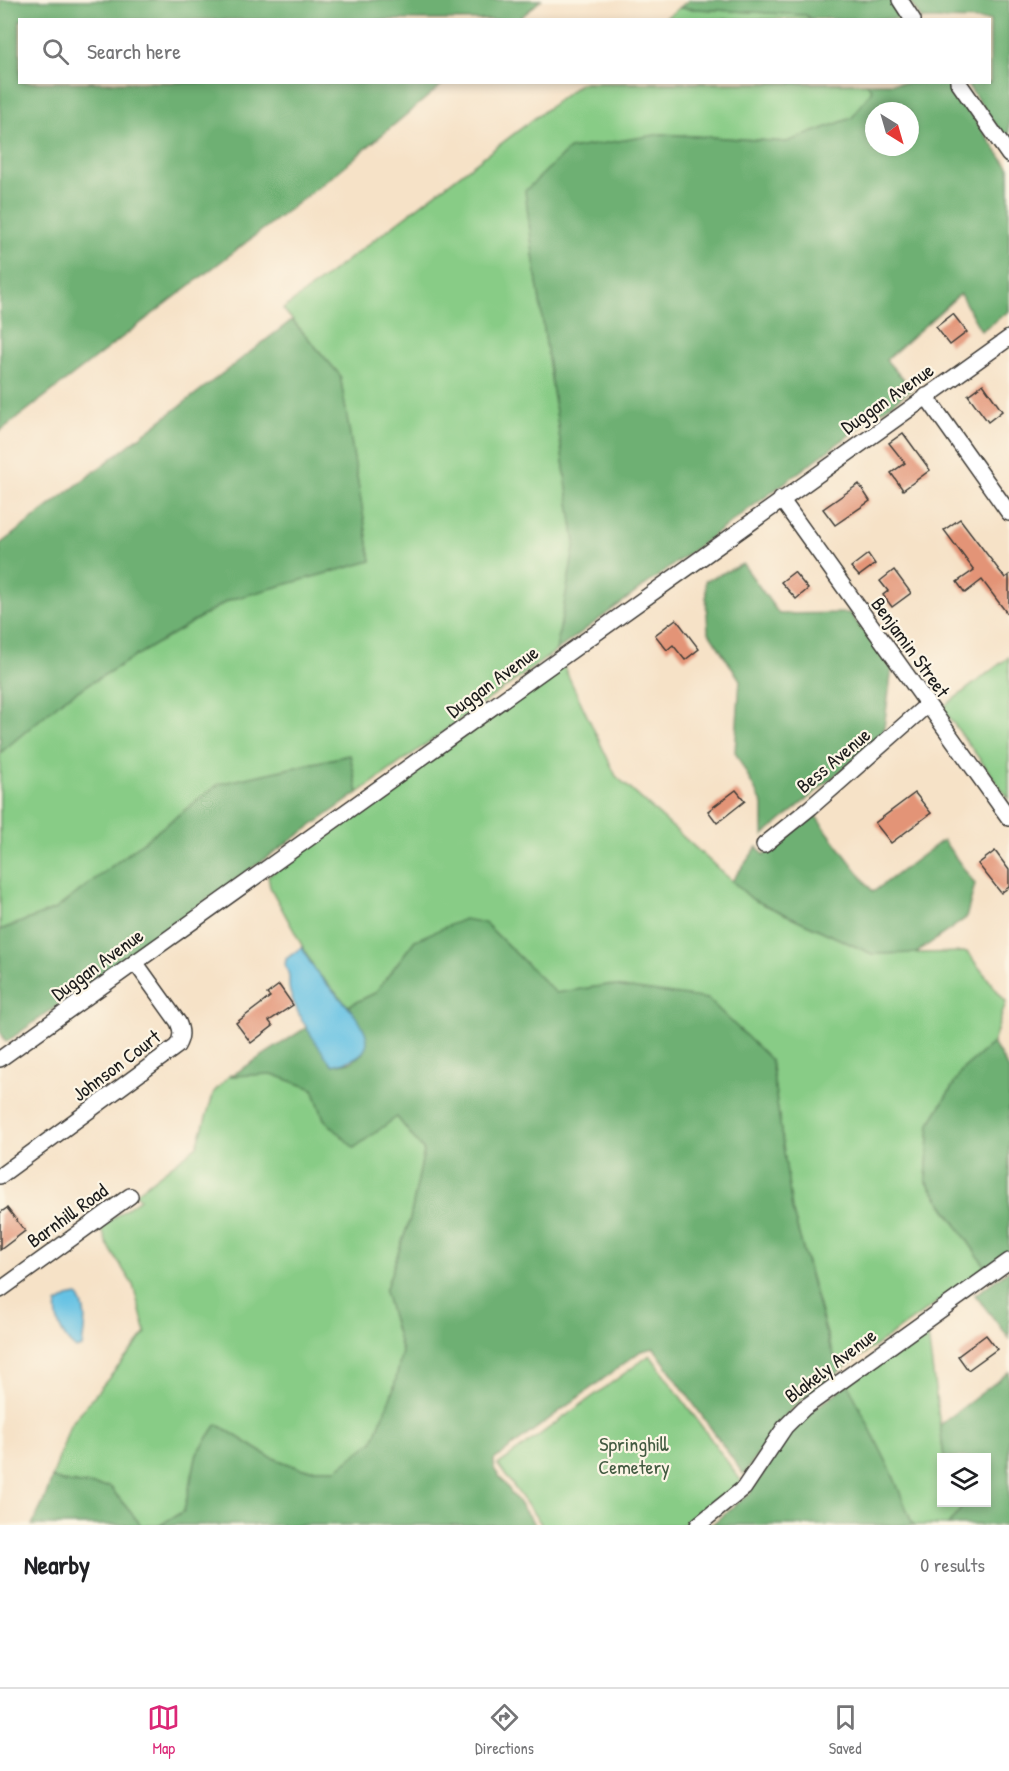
<!DOCTYPE html>
<style>
:root{--surface:#fff;--page:#f2f2f2;--text:#202124;--muted:#757577;--line:#e0e0e0;--accent:#db2777}
body{margin:0;font-family:"Patrick Hand",sans-serif;background:var(--page);color:var(--text)}
.controls{position:absolute;right:18px;bottom:18px;display:grid;overflow:hidden;border-radius:0px;box-shadow:0 3px 9px #0003}
.controls button{width:54px;height:54px;display:grid;place-items:center;padding:0;border:0;border-bottom:2px solid var(--line);background:var(--surface);color:var(--text);font:30px sans-serif}
.compass{position:absolute;left:865px;top:102px;width:54px;height:54px;border-radius:50%;background:var(--surface);box-shadow:0 3px 9px #0003;rotate:143deg}
.list{margin:0;padding:0;list-style:none}
h2{display:flex;justify-content:space-between;align-items:center;height:78px;margin:0;padding:0 24px;font-size:26px}
h2 small{font-size:20px;font-weight:400;color:var(--muted)}
.icon{flex:none;width:33px;height:33px;fill:none;stroke:currentColor;stroke-width:2;stroke-linecap:round;stroke-linejoin:round}
.map{position:relative;flex:none;width:1009px;height:1525px;overflow:hidden}
.search{position:absolute;background:var(--surface);box-shadow:0 3px 9px #0003;left:18px;right:18px;top:18px;height:66px;display:flex;align-items:center;gap:15px;box-sizing:border-box;padding:0 21px;border-radius:0px;color:var(--muted);font-size:22px}
.sheet{height:162px;background:var(--surface)}
nav{display:flex;justify-content:space-around;align-items:center;box-sizing:border-box;height:84px;border-top:2px solid var(--line);background:var(--surface);font-size:16px;color:var(--muted)}
nav a{display:grid;justify-items:center;gap:3px}
nav .on{color:var(--accent)}
.map>svg:first-child{display:block}
</style>
<div class="map">
<svg width="1009" height="1525" viewBox="0 0 1009 1525">
<rect width="100%" height="100%" fill="#fcf5e5"/>
<filter id="ink" filterUnits="userSpaceOnUse"><feTurbulence type="fractalNoise" baseFrequency=".0167" numOctaves="2"/><feDisplacementMap in="SourceGraphic" scale="12" xChannelSelector="R" yChannelSelector="G"/><feConvolveMatrix kernelMatrix="1 2 1 2 8 2 1 2 1" color-interpolation-filters="sRGB"/></filter>
<filter id="wash" filterUnits="userSpaceOnUse"><feTurbulence type="fractalNoise" baseFrequency=".008" numOctaves="4" result="noise"/><feDisplacementMap in="SourceGraphic" scale="24" xChannelSelector="R" yChannelSelector="G"/><feGaussianBlur stdDeviation="1.35" result="paint"/><feColorMatrix in="noise" values="0 0 0 0 0 0 0 0 0 0 0 0 0 0 0 0 0 1.4 0 .05"/><feComposite in="paint" operator="in"/></filter>
<g filter="url(#wash)">
<rect width="100%" height="100%" fill="#f6e2c7"/>
<g fill="#88cc86" stroke="#527451" stroke-width="1.5">
<polygon points="679,8 806,15 810,19 663,20"/>
<polygon points="581,83 866,83 873,90 852,118 787,142 661,134 533,254 575,543 556,651 358,793 350,755 219,784 56,909 0,930 0,753 64,699 229,600 371,561 340,375 283,309"/>
<polygon points="1009,657 1009,799 942,708"/>
<polygon points="563,665 616,776 752,899 872,954 967,952 1006,1002 993,1043 963,1069 930,1123 926,1181 985,1266 969,1280 841,1370 830,1345 792,1209 771,1060 608,985 556,993 485,923 415,940 375,993 348,1006 316,971 270,887 268,876"/>
<polygon points="272,1074 313,1089 324,1119 397,1117 424,1151 410,1219 385,1291 402,1352 394,1388 373,1442 337,1469 302,1469 268,1456 217,1424 197,1454 184,1511 160,1525 141,1525 110,1487 64,1482 52,1478 70,1425 146,1333 133,1285 107,1244 101,1227 140,1199 136,1193 197,1146 214,1092 230,1075"/>
<polygon points="927,1328 944,1457 942,1458 942,1502 960,1503 961,1509 948,1525 915,1525 912,1523 892,1473 848,1384"/>
<polygon points="650,1355 742,1482 682,1525 542,1525 498,1465"/>
</g>
<g fill="#6eb073" stroke="#456648" stroke-width="1.5" fill-rule="evenodd">
<polygon points="0,0 541,0 518,20 20,20 20,82 444,83 334,175 0,431"/>
<polygon points="689,0 891,0 905,19 810,19 806,15 679,8"/>
<polygon points="908,0 1009,0 1009,144 966,83 990,82 990,20 922,19"/>
<path d="M 866,83 L 949,83 L 1009,168 L 1009,311 L 981,331 L 960,294 L 886,360 L 912,389 L 556,651 L 575,543 L 533,254 L 525,191 L 569,149 L 661,134 L 787,142 L 852,118 L 872,90 ZM 874,111 L 910,111 L 910,147 L 874,147 Z"/>
<polygon points="292,320 340,375 371,561 229,600 64,699 0,753 0,544"/>
<polygon points="743,564 779,614 850,613 892,668 883,735 763,836 763,805 735,752 740,680 708,631 705,581"/>
<polygon points="350,755 358,793 6,1042 0,1031 0,930 56,909 219,784"/>
<polygon points="814,814 873,892 943,840 975,884 966,918 916,953 872,954 752,899 732,881 757,847 764,855"/>
<polygon points="464,919 485,923 556,993 608,985 708,999 771,1060 792,1209 829,1345 841,1370 799,1402 780,1421 744,1475 654,1348 641,1351 494,1460 494,1469 535,1525 160,1525 184,1511 197,1454 217,1424 268,1456 302,1469 337,1469 373,1441 394,1388 402,1352 385,1291 410,1219 424,1151 397,1117 354,1148 324,1119 313,1089 272,1074 231,1076 307,1027 332,1065 351,1062 363,1053 351,1010 348,1006 375,993 415,940"/>
<polygon points="993,1043 1009,1070 1009,1252 969,1280 985,1266 926,1180 930,1123 963,1069"/>
<polygon points="1009,1270 1009,1338 975,1295"/>
<polygon points="1009,1372 1009,1525 948,1525 961,1509 960,1503 986,1502 986,1458 944,1457 940,1425"/>
<polygon points="848,1384 892,1473 912,1523 915,1525 711,1525 750,1493 791,1432 809,1413"/>
<polygon points="52,1478 64,1482 110,1487 141,1525 32,1525 43,1503"/>
</g>
<g fill="#66c2e4" stroke="#416f80" stroke-width="1.5">
<path d="M 302,947 C 306,955 310,964 316,971 C 336,1000 410,1051 332,1065 C 317,1045 297,1017 290,992 C 287,981 292,977 285,966 L 286,959 Z"/>
<path d="M 77,1295 C 89,1310 84,1329 82,1347 L 76,1349 C 63,1339 54,1320 57,1304 L 68,1297 Z"/>
</g>
<g id="blocks">
<g fill="#e39477">
<polygon points="953,314 967,332 950,345 936,327"/>
<polygon points="983,384 1002,411 988,422 968,395"/>
<polygon points="903,433 930,470 903,490 891,473 905,463 889,443"/>
<polygon points="859,484 870,501 835,525 823,509"/>
<polygon points="960,519 1005,578 1009,575 1009,616 982,580 965,593 957,582 974,570 944,530"/>
<polygon points="868,554 875,564 859,576 851,567"/>
<polygon points="894,570 911,593 892,607 883,595 888,591 880,581"/>
<polygon points="794,572 808,589 796,599 781,582"/>
<polygon points="676,619 699,649 685,660 673,645 667,650 655,635"/>
<polygon points="736,790 745,801 717,823 708,811"/>
<polygon points="915,793 931,813 891,843 875,823"/>
<polygon points="995,851 1009,870 1009,887 1001,893 978,864"/>
<polygon points="279,985 293,1005 269,1021 273,1026 251,1043 236,1023 270,997 267,994"/>
<polygon points="7,1208 25,1231 0,1250 0,1213"/>
<polygon points="986,1335 997,1349 968,1370 958,1356"/>
</g>
</g>
</g>
<g filter="url(#ink)">
<use href="#blocks" fill-opacity="0" stroke="#3d3a36" stroke-width="1.5"/>
<g fill="none" stroke-linecap="round" stroke-linejoin="round">
<defs>
<g id="minor">
<polyline points="900,0 913,20"/>
<polyline points="958,82 1009,155"/>
<polyline points="926,396 1009,513"/>
<polyline points="781,499 1009,818"/>
<polyline points="764,845 811,807 927,705"/>
<polyline points="0,1059 1009,338"/>
<path d="M 0,1176 L 177,1046 C 182,1037 182,1031 178,1022 L 135,962"/>
<polyline points="0,1290 130,1196"/>
<polyline points="698,1525 744,1488 785,1427 804,1408 1009,1261"/>
</g>
</defs>
<use href="#minor" stroke="#3d3a36" stroke-width="18"/>
<use href="#minor" stroke="#fff" stroke-width="15"/>
</g>
</g>
<g text-anchor="middle" dominant-baseline="central" stroke-width="4.5" stroke-linejoin="round" paint-order="stroke">
<g font-size="20" fill="#1c1c1c" stroke="#fcf5e5">
<text transform="translate(887 398) rotate(-35)">Duggan Avenue</text>
<text transform="translate(911 647) rotate(54)">Benjamin Street</text>
<text transform="translate(492 681) rotate(-36)">Duggan Avenue</text>
<text transform="translate(833 760) rotate(-40)">Bess Avenue</text>
<text transform="translate(97 964) rotate(-36)">Duggan Avenue</text>
<text transform="translate(116 1065) rotate(-37)">Johnson Court</text>
<text transform="translate(67 1215) rotate(-36)">Barnhill Road</text>
<text transform="translate(830 1365) rotate(-37)">Blakely Avenue</text>
</g>
<g font-size="20" fill="#425a41" stroke="#fcf5e5">
<text x="634" y="1443">Springhill<tspan x="634" dy="23">Cemetery</tspan></text>
</g>
</g>
</svg>
<div class="controls">
<button><svg class="icon" aria-label="layers" viewBox="0 0 24 24"><path d="M12 4l9 5-9 5-9-5zM3 14l9 5 9-5"/></svg></button>
</div>
<svg class="compass" viewBox="-18 -18 36 36"><path d="M0-13l5 13h-10z" fill="#e53935"/><path d="M0 13l5-13h-10z" fill="#757577"/></svg>
<div class="search"><svg class="icon" aria-label="search" viewBox="0 0 24 24"><circle cx="10" cy="10" r="6"/><path d="M15 15l6 6"/></svg>Search here</div>
</div>
<section class="sheet">
<h2>Nearby<small>0 results</small></h2>
<ul class="list">
</ul>
</section>
<nav>
<a class="on"><svg class="icon" aria-label="map" viewBox="0 0 24 24"><path d="M3 6l6-2 6 2 6-2v14l-6 2-6-2-6 2zM9 4v14M15 6v14"/></svg>Map</a>
<a><svg class="icon" aria-label="directions" viewBox="0 0 24 24"><path d="M12 3l9 9-9 9-9-9zM9 14v-3h6M13 9l2 2-2 2"/></svg>Directions</a>
<a><svg class="icon" aria-label="saved" viewBox="0 0 24 24"><path d="M7 4h10v16l-5-4-5 4z"/></svg>Saved</a>
</nav>
